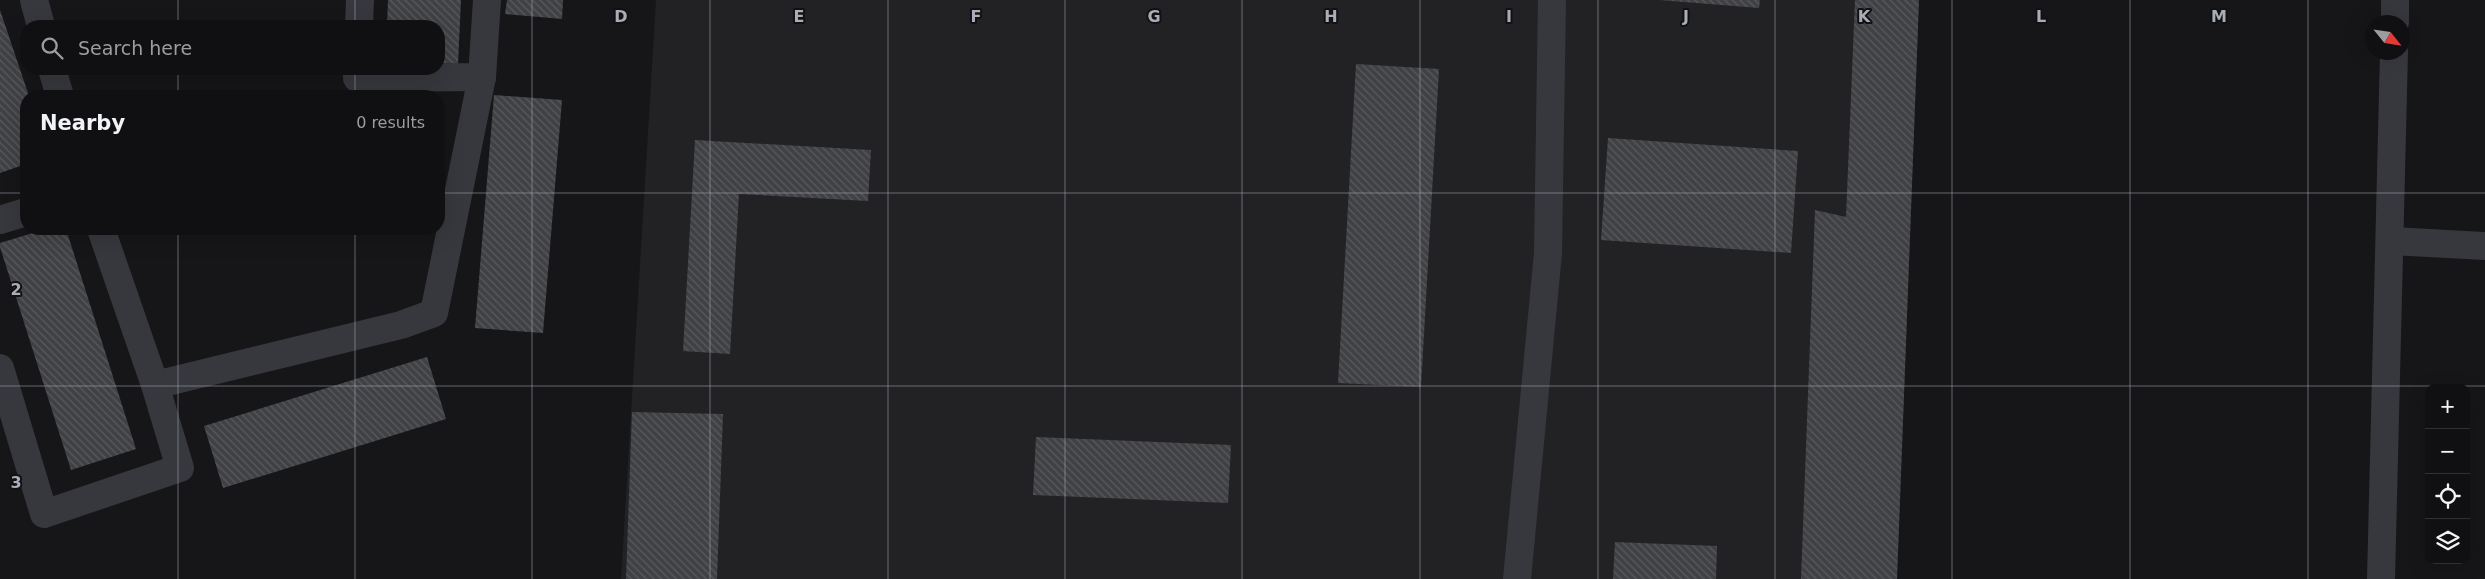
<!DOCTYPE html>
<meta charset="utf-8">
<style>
:root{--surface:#101012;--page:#1e1e20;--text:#f1f3f6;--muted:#9c9d9f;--line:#303032}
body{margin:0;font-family:"DejaVu Sans",sans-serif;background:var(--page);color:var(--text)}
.controls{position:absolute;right:15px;bottom:15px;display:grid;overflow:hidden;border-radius:10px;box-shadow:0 5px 20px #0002}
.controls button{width:45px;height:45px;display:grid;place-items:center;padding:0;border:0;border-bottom:1px solid var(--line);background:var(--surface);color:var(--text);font:25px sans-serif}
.compass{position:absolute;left:2365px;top:15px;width:45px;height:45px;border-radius:50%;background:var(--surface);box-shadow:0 5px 20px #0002;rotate:120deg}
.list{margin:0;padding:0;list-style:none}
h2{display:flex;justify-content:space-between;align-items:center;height:65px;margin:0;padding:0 20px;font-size:21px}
h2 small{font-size:16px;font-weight:400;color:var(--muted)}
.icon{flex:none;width:28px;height:28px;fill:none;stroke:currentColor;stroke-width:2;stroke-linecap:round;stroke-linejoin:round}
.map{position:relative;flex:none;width:2485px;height:579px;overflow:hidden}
.search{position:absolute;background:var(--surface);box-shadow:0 5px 20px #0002;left:20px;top:20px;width:425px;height:55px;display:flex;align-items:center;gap:12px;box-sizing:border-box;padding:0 18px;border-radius:20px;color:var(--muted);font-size:19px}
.panel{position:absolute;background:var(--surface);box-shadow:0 5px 20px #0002;left:20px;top:90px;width:425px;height:145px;border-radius:20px}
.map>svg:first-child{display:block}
</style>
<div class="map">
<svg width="2485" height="579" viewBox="0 0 2485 579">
<defs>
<pattern id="building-back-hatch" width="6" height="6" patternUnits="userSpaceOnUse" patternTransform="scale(1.25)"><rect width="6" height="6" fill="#404145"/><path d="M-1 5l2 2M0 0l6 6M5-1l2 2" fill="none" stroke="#595a5e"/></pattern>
</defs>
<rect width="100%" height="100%" fill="#161618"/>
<polygon fill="#222225" points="656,0 1919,0 1897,579 621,579"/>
<g fill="url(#building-back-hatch)">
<polygon points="388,0 461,0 458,64 439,63 439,26 387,26"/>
<polygon points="507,0 563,0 562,19 505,14"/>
<polygon points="1659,0 1760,0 1759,8"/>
<polygon points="1855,0 1919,0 1897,579 1801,579 1815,210 1846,217"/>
<polygon points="0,10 29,96 26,96 26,164 0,173"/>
<polygon points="1356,64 1439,69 1421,387 1338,383"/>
<polygon points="494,95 562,100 543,333 475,328"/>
<polygon points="1608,138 1798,151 1791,253 1601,240"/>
<polygon points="695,140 871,150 868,201 739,194 730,354 683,351"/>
<polygon points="46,229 66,229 136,449 71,470 0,247 0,243"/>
<polygon points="427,357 446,419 223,488 204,426"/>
<polygon points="632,412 723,414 717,579 626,579"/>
<polygon points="1036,437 1231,445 1228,503 1033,495"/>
<polygon points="1615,542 1717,546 1716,579 1613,579"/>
</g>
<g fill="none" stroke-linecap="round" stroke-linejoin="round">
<g stroke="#37383d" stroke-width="28">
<polyline points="34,0 41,26"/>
<polyline points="2395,22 2395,0"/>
<polyline points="359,26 360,0"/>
<polyline points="52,69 60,96"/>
<polyline points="357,69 357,78 482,77 487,0"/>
<polyline points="0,220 26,212"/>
<polyline points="101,229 155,385 401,325 434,313 482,77"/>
<polyline points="2391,241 2485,246"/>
<polyline points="0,368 44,514 180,468 155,385"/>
<polyline points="1517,579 1548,253 1552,0"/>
<polyline points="2381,579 2394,52"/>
</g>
</g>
<path fill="none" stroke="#a8adb8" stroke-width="1" stroke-opacity="0.55" d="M 178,0 L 178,26M 355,0 L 355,26M 532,0 L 532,579M 710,0 L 710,579M 888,0 L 888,579M 1065,0 L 1065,579M 1242,0 L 1242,579M 1420,0 L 1420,579M 1598,0 L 1598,579M 1775,0 L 1775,579M 1952,0 L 1952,579M 2130,0 L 2130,579M 2308,0 L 2308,579M 178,69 L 178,96M 355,69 L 355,96M 0,193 L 26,193M 439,193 L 2485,193M 178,229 L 178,579M 355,229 L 355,579M 0,386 L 2485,386"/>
<g font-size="16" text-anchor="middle" font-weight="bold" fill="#a8adb8" stroke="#111113" stroke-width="4" stroke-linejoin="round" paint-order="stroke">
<text x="621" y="22">D</text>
<text x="799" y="22">E</text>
<text x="976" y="22">F</text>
<text x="1154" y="22">G</text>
<text x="1331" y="22">H</text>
<text x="1509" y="22">I</text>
<text x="1686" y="22">J</text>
<text x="1864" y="22">K</text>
<text x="2041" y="22">L</text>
<text x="2219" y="22">M</text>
<text x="16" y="295">2</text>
<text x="16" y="488">3</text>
</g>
</svg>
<div class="controls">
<button>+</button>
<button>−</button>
<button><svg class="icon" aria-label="locate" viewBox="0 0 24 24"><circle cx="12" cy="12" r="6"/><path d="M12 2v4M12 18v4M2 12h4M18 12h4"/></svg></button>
<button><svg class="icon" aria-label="layers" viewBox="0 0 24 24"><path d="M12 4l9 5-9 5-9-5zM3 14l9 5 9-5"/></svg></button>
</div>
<svg class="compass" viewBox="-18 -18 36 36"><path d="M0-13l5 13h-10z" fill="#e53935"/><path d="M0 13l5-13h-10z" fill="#9c9d9f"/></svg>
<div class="search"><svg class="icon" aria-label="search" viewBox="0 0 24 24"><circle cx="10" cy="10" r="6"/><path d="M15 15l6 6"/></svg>Search here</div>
<section class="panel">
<h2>Nearby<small>0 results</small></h2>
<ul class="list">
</ul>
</section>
</div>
